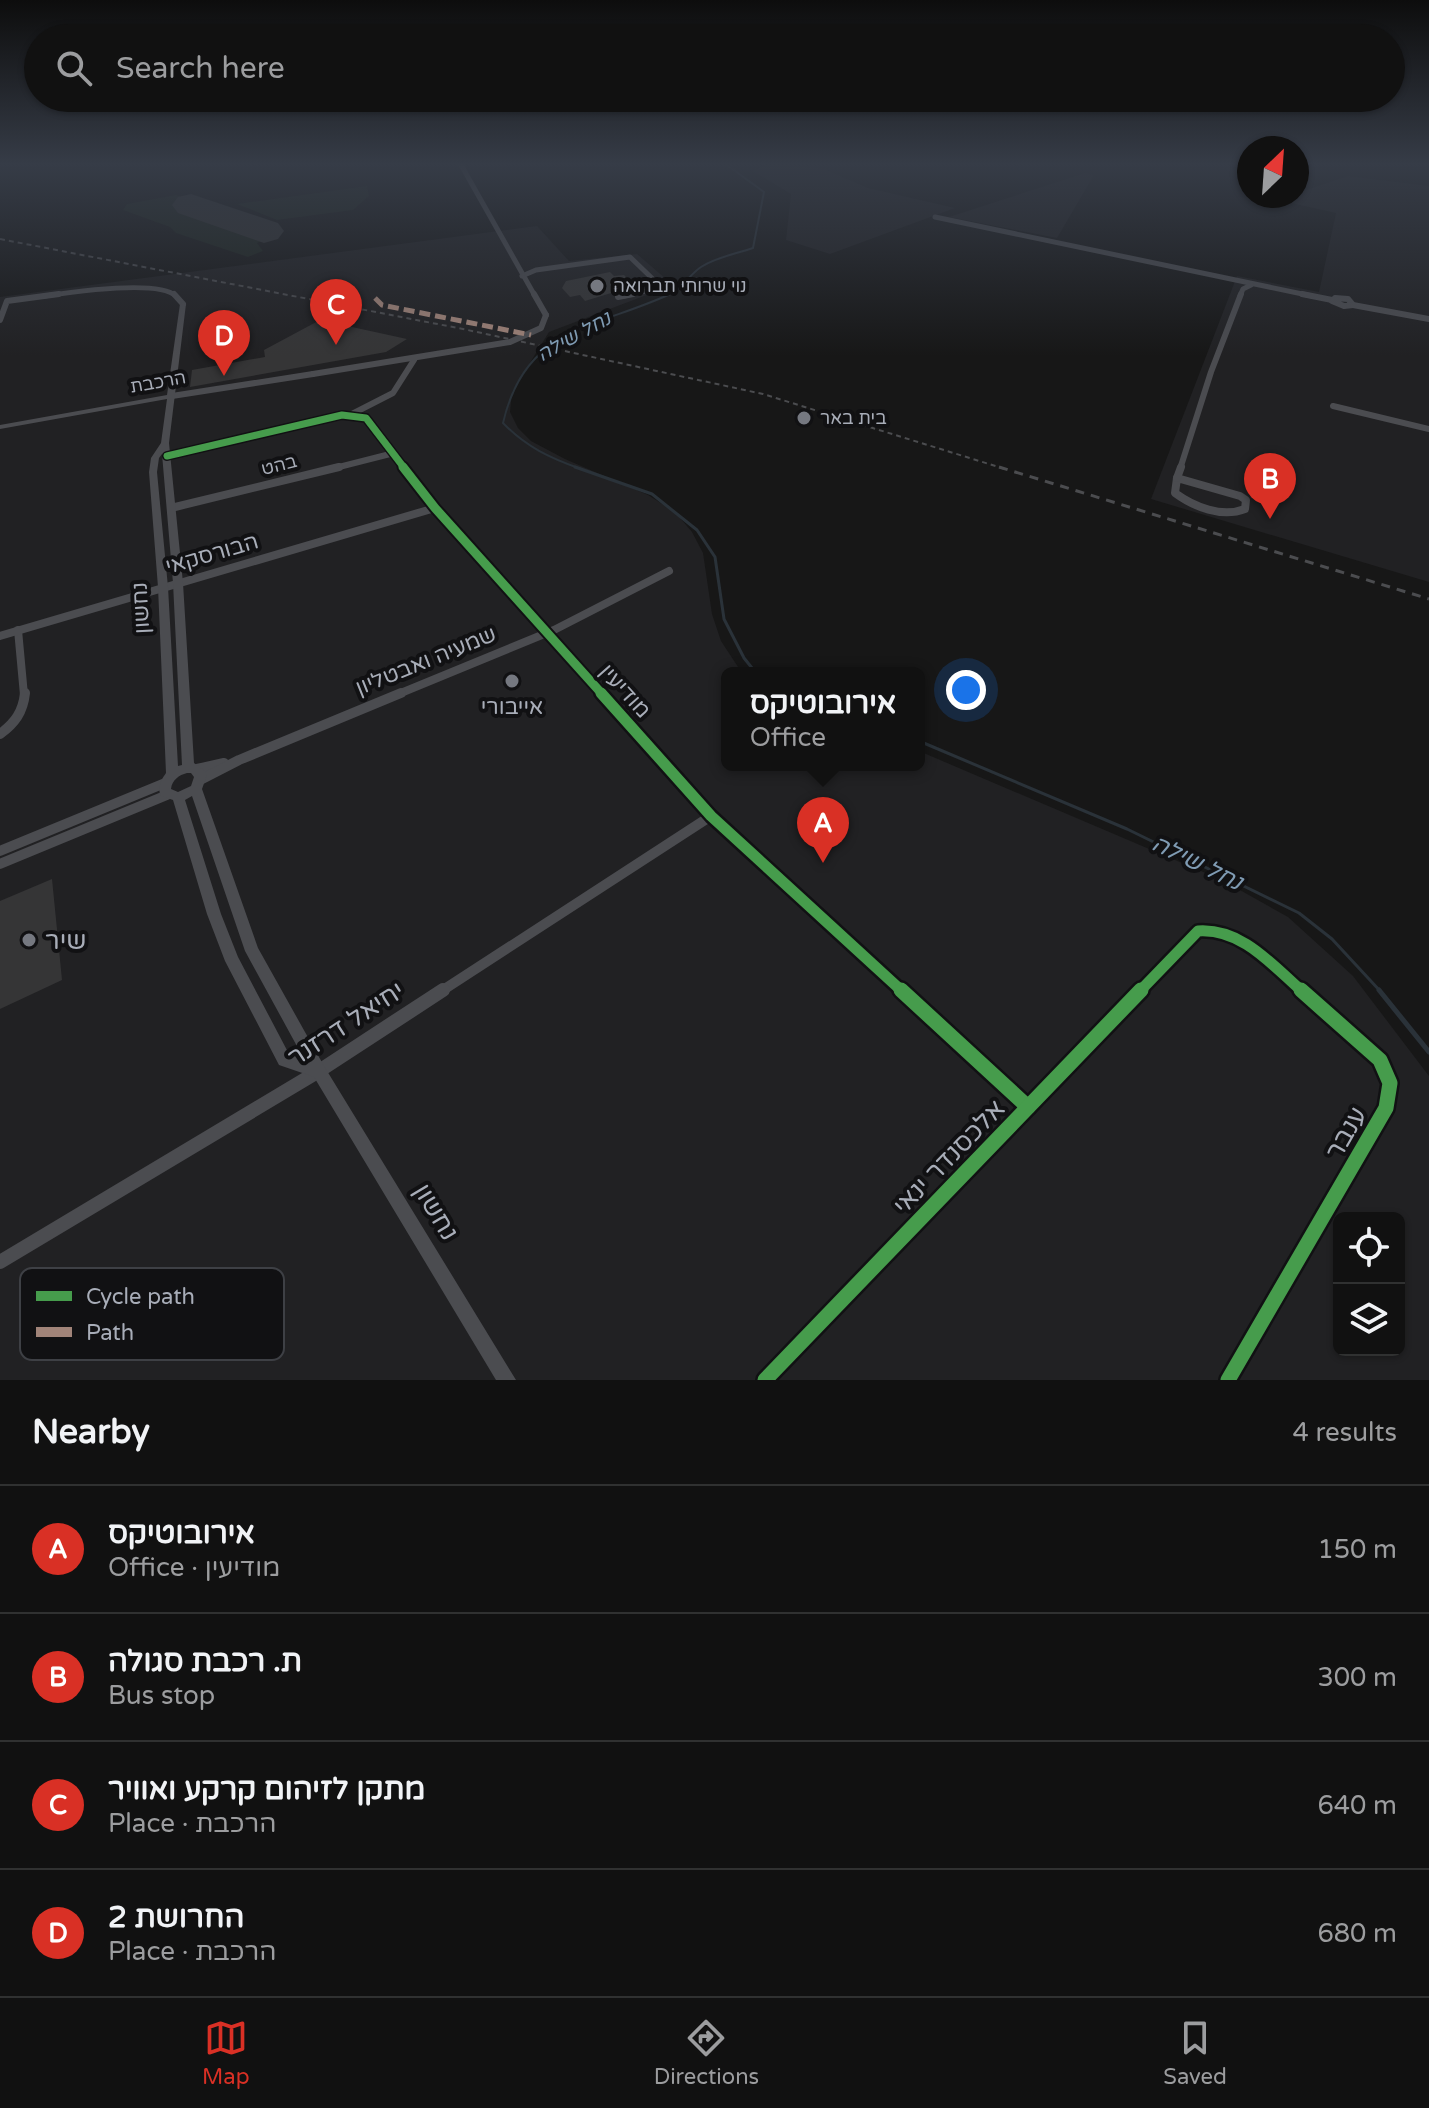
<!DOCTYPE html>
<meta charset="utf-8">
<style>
:root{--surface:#111;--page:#1a1a1a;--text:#f1f3f6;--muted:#9c9d9f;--line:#303131;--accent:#d93025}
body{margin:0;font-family:"Varela Round",Heebo,sans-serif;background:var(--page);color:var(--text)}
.controls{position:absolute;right:24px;bottom:24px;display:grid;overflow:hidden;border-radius:12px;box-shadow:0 2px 6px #0004}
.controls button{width:72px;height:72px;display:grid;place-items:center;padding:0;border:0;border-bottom:2px solid var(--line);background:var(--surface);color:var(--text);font:40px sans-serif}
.compass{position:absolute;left:1237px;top:136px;width:72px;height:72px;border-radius:50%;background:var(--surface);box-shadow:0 2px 6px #0004;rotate:25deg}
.you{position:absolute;left:966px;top:690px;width:28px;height:28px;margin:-20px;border:6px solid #fff;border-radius:50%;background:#1a73e8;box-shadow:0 0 0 12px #1a73e833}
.badge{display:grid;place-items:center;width:52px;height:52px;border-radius:50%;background:var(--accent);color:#fff;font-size:26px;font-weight:700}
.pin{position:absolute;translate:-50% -66px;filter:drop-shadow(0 2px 4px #0008)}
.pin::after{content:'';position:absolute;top:42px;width:28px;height:24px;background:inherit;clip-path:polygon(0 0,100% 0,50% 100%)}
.popup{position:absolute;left:721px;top:667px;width:204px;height:104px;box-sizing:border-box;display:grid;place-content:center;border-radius:12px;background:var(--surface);filter:drop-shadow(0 2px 6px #0005);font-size:26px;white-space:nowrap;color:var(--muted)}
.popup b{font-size:30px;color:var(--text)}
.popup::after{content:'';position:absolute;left:50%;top:100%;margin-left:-16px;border:16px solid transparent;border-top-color:var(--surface)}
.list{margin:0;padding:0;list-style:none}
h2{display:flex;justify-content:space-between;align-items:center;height:104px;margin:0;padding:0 32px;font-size:34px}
h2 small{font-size:26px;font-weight:400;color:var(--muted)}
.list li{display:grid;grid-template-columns:52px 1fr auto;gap:24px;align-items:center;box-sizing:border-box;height:128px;padding:0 32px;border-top:2px solid var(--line)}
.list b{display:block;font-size:30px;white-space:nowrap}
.list p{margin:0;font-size:26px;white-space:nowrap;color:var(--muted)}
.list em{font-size:26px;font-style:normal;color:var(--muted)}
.icon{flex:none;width:44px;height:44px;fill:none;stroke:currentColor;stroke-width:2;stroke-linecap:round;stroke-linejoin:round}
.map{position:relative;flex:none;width:1429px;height:1380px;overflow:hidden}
.search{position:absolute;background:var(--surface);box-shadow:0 2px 6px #0004;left:24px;right:24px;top:24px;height:88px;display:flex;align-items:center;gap:20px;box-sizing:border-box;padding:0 28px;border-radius:44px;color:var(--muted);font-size:30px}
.sheet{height:616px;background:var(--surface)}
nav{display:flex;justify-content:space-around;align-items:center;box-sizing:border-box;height:112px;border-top:2px solid var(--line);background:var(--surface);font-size:22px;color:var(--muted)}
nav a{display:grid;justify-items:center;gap:4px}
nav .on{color:var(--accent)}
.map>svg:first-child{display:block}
</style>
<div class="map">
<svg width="1429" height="1380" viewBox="0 0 1429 1380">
<rect width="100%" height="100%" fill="#171717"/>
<g fill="#212123" fill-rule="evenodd">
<polygon points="770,163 824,169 868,188 955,208 830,254 786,240 791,194 753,171"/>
<polygon points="1085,173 1094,175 1057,238 949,217"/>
<polygon points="1348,176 1429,186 1429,582 1151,499 1237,276 1319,292 1336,213 1291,203 1297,193"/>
<path d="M 537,226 L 569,261 L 637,254 L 673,285 L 549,332 L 512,392 L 510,412 L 518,428 L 531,441 L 565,459 L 648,495 L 675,512 L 692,532 L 703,553 L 712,614 L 721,641 L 742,673 L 727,673 L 727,765 L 919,765 L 919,751 L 1222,880 L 1288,917 L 1353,976 L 1429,1076 L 1429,1380 L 0,1380 L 0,297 ZM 1339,1218 L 1399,1218 L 1399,1350 L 1339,1350 Z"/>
</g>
<g fill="#1d241e">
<polygon points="367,186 369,196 353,210 277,220 237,204"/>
<path d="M 176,195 C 201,204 267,212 283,231 L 257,243 L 263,251 L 248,257 L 176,233 L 170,227 L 123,210 L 127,204 Z"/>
</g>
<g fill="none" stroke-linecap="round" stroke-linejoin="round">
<path stroke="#2a3239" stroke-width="2" d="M 581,469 C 550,458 526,447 503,423 C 525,327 593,329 668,295 C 682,289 689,275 701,267 C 716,257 736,254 753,248 L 764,192 L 724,163"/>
<g stroke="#2a3239" stroke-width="3">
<polyline points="575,467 652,494 697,530 715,557 724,619 744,658 756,673"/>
<polyline points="919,741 1127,829 1299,913 1332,939 1381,992"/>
</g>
<polyline stroke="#2a3239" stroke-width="5" points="1379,990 1429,1052"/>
<polygon fill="#313233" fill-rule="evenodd" points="191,194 278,223 284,231 278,239 264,243 178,213 172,205 178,197"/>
</g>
<g fill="#353536">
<polygon points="610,272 614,276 624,275 634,286 585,301 580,295 570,297 562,288 566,281"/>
<polygon points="320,320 407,339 386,352 190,387 192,370 265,357 264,350"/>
<polygon points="52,879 62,980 0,1009 0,901"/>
</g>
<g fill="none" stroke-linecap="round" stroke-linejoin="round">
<g stroke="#4b4c50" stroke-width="5">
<polyline points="460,163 535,296"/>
<polyline points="935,217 1312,296"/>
<polyline points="522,276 536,270 630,257 657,283 654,289 624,296"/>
<path d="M 44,296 C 71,292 158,279 176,296"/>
<polyline points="1240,296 1243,289 1251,285"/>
</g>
<g stroke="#4b4c50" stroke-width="6">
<polyline points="174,294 183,304"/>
<polyline points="534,294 546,315"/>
<polyline points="1302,294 1332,300"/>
<polyline points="618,297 633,294"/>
<polygon points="1335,298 1348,299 1353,305 1344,306 1332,301"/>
<polyline points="1353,305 1429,319"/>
<polyline points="0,320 7,301 59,294"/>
<polyline points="172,396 313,374"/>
<polyline points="1333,406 1429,429"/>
<polyline points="350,415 393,393 414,360"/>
<polyline points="167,456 342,415 366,418 405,469"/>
<polyline points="331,469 394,453"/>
<polyline points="1180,469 1211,372 1241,294"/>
</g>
<g stroke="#4b4c50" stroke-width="8">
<polyline points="403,467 435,508 603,695"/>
<path d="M 1177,478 L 1240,496 L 1246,500 L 1245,509 C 1222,518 1194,507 1175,493 Z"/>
<polyline points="1177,478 1181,467"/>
<polyline points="171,508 339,467"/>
<polyline points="18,630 24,695"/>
<polyline points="0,636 435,508"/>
<polyline points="396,695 554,630 669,571"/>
</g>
<g stroke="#4b4c50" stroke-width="10">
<polyline points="601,693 711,816 903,992"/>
<path d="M 0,734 C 15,723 23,712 25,693"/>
<polyline points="197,769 224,763"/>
<polyline points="202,779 239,760 401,693"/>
<polyline points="0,851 165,783"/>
<polyline points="0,864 167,795"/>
<polyline points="440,992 711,816"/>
<path d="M 1139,992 L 1198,931 C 1242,928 1272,965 1303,992"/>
</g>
<g stroke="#4b4c50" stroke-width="14">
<polyline points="901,990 1028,1107"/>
<polyline points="0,1262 319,1071 443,990"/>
<polyline points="765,1380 1141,990"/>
<polyline points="1228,1380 1386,1108 1390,1083 1380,1060 1301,990"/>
</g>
<path fill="#4b4c50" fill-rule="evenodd" d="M 183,302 L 186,304 L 169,443 L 183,583 L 194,763 L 205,771 L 207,775 L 202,789 L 258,948 L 324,1066 L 516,1380 L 496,1380 L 314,1077 L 279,1065 L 225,961 L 207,914 L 173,800 L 161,796 C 157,788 161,780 166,773 L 158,587 L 149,472 L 151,458 L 161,443 L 167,399 L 0,429 L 0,425 L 167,395 L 180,304 ZM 162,454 L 173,583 L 182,765 L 178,766 L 168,587 L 157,472 L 159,458 ZM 187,773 L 191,773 L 194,777 L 191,786 L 178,792 L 171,789 C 172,780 179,775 187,773 ZM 192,796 L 245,951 L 304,1059 L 289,1054 L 238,957 L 221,914 L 185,800 Z"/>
<polyline stroke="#4b4c4f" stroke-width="2" stroke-dasharray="5 4" stroke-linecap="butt" points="0,239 463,329 763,394 1005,469"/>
<polyline stroke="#4b4c4f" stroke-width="3" stroke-dasharray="9 7" stroke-linecap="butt" points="999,467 1429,599"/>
<polyline stroke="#4b4c50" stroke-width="6" points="313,374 510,342 541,328 546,315"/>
<polyline stroke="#a18479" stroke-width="5" stroke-dasharray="11 5" stroke-linecap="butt" points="375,298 382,305 531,335"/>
<defs>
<polyline id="cycleway-far3" points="167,456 342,415 366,418 405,469"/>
<polyline id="cycleway-far2" points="403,467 435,508 603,695"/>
<g id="cycleway-far1">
<polyline points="601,693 711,816 903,992"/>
<path d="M 1139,992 L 1198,931 C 1242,928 1272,965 1303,992"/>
</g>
<g id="cycleway">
<polyline points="901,990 1028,1107"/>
<polyline points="765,1380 1141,990"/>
<polyline points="1228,1380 1386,1108 1390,1083 1380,1060 1301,990"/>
</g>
</defs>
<use href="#cycleway-far3" stroke="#111113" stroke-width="10"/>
<use href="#cycleway-far2" stroke="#111113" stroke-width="13"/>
<use href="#cycleway-far1" stroke="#111113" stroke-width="16"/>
<use href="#cycleway" stroke="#111113" stroke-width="20"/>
<use href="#cycleway-far3" stroke="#469c4c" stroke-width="7"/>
<use href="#cycleway-far2" stroke="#469c4c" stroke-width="9"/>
<use href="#cycleway-far1" stroke="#469c4c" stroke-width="11"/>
<use href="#cycleway" stroke="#469c4c" stroke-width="15"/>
</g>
<linearGradient id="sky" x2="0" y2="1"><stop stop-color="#0d0d0d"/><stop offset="0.46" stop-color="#363c47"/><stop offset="1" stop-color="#363c47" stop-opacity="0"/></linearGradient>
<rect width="1429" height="356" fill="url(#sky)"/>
<g fill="#757880" stroke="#111113" stroke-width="3">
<circle cx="597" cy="286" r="8"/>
<circle cx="804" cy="418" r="8"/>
<circle cx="512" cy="681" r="8"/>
<circle cx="29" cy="940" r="8"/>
</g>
<g text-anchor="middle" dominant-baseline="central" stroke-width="8" stroke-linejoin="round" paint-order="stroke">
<g font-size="18" fill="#a8adb8" stroke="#111113" text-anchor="start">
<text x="613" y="286">נוי שרותי תברואה</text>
<text x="820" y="418">בית באר</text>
</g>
<g font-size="18" fill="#a8adb8" stroke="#111113">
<text transform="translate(158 382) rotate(-10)">הרכבת</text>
<text transform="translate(279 465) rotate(-14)">בהט</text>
</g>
<g font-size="20" font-style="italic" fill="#7f9bb3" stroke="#111113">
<text transform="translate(574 337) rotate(-29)">נחל שילה</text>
</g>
<g font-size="22" fill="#a8adb8" stroke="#111113">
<text transform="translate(212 554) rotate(-16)">הבורסקאי</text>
<text transform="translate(141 608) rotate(-93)">נחשון</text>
<text transform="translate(426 661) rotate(-22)">שמעיה ואבטליון</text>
<text transform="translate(625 691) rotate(48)">מודיעין</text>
</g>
<g font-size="22" fill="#a8adb8" stroke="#111113">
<text x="512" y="707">אייבורי</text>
</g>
<g font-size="24" font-style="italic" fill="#7f9bb3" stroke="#111113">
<text transform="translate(1197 863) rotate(26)">נחל שילה</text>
</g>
<g font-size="26" fill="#a8adb8" stroke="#111113" text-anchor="start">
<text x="45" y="940">שיר</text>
</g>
<g font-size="26" fill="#a8adb8" stroke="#111113">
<text transform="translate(346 1024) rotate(-33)">יחיאל דרזנר</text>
<text transform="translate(1346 1133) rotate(-60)">ענבר</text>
<text transform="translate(949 1157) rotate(-46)">אלכסנדר ינאי</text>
<text transform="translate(436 1212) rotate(59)">נחשון</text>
</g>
</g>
<rect x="20" y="1268" width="264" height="92" rx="12" fill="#111113" stroke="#3e4045" stroke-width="2"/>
<rect x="36" y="1291" width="36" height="10" fill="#469c4c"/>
<rect x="36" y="1327" width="36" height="10" fill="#a18479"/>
<g font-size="22" fill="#a8adb8">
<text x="86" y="1304">Cycle path</text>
<text x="86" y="1340">Path</text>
</g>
</svg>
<div class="controls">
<button><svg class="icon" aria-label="locate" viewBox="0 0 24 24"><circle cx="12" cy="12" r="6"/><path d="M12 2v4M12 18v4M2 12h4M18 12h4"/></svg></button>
<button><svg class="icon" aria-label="layers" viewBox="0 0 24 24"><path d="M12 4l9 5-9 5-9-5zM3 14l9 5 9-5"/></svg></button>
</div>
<svg class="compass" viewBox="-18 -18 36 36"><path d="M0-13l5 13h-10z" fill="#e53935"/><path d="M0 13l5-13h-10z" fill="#9c9d9f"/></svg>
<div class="you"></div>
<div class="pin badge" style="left:823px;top:863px">A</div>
<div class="popup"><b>אירובוטיקס</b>Office</div>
<div class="pin badge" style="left:1270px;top:519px">B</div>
<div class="pin badge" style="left:336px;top:345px">C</div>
<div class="pin badge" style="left:224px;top:376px">D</div>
<div class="search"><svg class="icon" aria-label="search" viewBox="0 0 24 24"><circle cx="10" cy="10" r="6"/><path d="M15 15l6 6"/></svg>Search here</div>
</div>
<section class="sheet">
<h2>Nearby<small>4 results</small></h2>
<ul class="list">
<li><span class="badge">A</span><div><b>אירובוטיקס</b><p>Office · מודיעין</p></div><em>150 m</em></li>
<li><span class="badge">B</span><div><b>ת. רכבת סגולה</b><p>Bus stop</p></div><em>300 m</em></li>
<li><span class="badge">C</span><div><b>מתקן לזיהום קרקע ואוויר</b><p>Place · הרכבת</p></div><em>640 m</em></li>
<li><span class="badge">D</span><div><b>החרושת 2</b><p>Place · הרכבת</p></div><em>680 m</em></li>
</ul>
</section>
<nav>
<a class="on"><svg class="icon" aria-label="map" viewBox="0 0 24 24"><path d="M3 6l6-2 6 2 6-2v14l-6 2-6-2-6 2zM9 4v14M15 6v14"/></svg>Map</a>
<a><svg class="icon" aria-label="directions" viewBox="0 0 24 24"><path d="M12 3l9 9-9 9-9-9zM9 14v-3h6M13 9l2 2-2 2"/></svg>Directions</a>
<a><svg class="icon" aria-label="saved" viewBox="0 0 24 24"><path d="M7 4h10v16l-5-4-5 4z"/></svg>Saved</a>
</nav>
